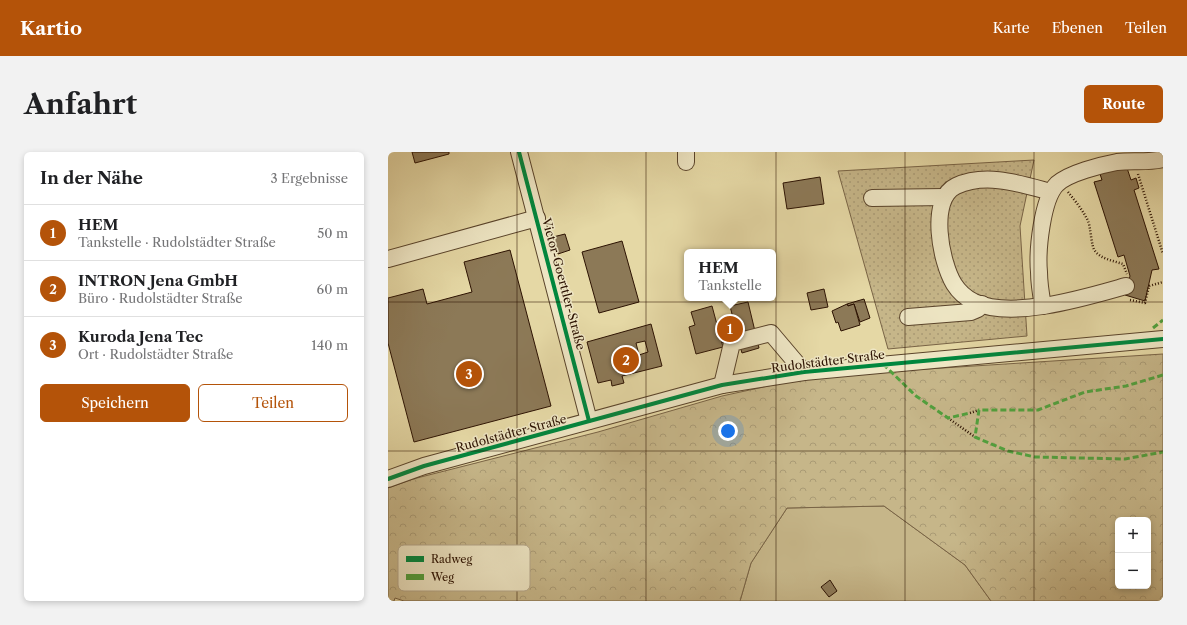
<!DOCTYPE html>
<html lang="de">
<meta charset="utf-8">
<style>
:root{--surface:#fff;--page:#f2f2f2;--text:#202124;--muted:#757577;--line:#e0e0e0;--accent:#b45309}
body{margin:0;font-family:"Libre Caslon Text",serif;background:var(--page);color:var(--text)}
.controls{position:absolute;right:12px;bottom:12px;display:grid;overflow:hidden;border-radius:6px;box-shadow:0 2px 6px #0003}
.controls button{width:36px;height:36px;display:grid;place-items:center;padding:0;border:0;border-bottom:1px solid var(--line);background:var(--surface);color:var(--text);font:20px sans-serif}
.you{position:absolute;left:340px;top:279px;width:14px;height:14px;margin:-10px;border:3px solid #fff;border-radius:50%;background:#1a73e8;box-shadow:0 0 0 6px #1a73e833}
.badge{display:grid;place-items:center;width:26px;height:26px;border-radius:50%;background:var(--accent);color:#fff;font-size:13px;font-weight:700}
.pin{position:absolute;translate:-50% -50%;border:2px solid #fff;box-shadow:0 1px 4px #0006}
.popup{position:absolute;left:296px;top:97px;width:92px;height:52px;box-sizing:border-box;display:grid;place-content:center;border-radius:6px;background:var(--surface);filter:drop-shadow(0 1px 3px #0005);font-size:13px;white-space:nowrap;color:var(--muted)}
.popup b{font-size:15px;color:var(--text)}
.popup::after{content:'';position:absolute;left:50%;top:100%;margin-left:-8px;border:8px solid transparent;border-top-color:var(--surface)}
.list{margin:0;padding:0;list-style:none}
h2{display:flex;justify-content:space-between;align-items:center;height:52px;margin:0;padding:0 16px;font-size:17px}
h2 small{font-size:13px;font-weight:400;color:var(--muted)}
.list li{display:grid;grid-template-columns:26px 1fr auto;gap:12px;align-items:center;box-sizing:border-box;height:56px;padding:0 16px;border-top:1px solid var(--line)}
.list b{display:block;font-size:15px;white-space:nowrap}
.list p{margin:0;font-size:13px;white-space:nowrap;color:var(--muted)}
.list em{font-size:13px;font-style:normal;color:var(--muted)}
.actions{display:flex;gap:8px;padding:12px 16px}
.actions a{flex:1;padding:9px 0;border:1px solid var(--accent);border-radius:6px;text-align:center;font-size:14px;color:var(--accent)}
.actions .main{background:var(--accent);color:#fff}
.map{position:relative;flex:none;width:775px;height:449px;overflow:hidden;border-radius:6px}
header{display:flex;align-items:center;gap:24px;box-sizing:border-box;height:56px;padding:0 20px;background:var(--accent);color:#fff}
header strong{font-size:19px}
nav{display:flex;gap:22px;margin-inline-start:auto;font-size:14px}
.intro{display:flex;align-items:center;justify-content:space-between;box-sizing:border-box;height:96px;padding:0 24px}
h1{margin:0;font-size:28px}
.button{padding:10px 18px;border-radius:6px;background:var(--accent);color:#fff;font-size:14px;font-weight:700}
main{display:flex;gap:24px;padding:0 24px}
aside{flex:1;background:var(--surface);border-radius:6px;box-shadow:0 2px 6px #0003}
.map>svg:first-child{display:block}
</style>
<header>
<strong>Kartio</strong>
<nav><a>Karte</a><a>Ebenen</a><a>Teilen</a></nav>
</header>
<div class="intro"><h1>Anfahrt</h1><a class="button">Route</a></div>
<main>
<aside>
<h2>In der Nähe<small>3 Ergebnisse</small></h2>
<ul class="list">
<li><span class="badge">1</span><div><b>HEM</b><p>Tankstelle · Rudolstädter Straße</p></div><em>50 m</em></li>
<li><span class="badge">2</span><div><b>INTRON Jena GmbH</b><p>Büro · Rudolstädter Straße</p></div><em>60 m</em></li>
<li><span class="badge">3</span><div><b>Kuroda Jena Tec</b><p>Ort · Rudolstädter Straße</p></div><em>140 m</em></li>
</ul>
<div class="actions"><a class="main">Speichern</a><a>Teilen</a></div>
</aside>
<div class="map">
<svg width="775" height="449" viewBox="0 0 775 449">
<defs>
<pattern id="forest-crowns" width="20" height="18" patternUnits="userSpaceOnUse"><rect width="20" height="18" fill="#c6b689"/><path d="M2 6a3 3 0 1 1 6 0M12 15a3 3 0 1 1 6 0" fill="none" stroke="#aa9b75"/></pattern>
<pattern id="park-dots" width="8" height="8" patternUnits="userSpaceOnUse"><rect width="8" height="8" fill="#c6b689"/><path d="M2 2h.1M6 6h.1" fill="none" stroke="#aa9b75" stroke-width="1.8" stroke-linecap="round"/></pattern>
</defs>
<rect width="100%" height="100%" fill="#e5d8a5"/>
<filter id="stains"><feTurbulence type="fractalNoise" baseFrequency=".005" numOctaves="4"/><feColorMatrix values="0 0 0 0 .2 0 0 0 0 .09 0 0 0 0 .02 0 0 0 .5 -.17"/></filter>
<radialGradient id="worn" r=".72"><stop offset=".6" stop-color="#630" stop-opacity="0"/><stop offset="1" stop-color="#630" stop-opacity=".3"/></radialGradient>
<polygon fill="#c6b689" stroke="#796446" points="496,354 577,413 603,449 352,449 363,411 399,356"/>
<path fill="url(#forest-crowns)" stroke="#796446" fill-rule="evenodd" d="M 775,202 L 775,449 L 603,449 L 577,413 L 496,354 L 399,356 L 363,411 L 352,449 L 16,449 L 7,446 L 6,449 L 0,449 L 0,336 L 25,327 L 210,280 L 334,244 L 394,231 L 460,222 ZM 730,368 L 760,368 L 760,434 L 730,434 Z"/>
<polygon fill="url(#park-dots)" stroke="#796446" points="646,8 632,74 639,184 500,197 450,19"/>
<g fill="#8c7957" stroke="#2c1202" fill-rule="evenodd">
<polygon points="24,0 61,0 61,2 27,11"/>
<polygon points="738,13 743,28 748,26 751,36 746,38 771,117 764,118 757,149 737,143 742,124 736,103 730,105 706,30 714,28 712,22"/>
<polygon points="432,25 436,52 399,57 395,31"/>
<polygon points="177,82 182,98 170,102 165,85"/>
<polygon points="234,89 251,150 211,161 194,100"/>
<polygon points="122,98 163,254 26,290 0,191 0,146 35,137 39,152 84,140 76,110"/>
<polygon points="436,137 440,155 423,158 419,141"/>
<polygon points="476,147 482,166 472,170 466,152 460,154 459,152"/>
<polygon points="360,150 371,196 354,201 350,187 331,191 327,174 346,170 342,154"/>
<polygon points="459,152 460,154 466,152 472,173 453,179 450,170 448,171 444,159"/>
<polygon points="324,154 335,195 308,202 301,175 307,173 303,160"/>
<path d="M 263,172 L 274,214 L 234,224 L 236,231 L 224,234 L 223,228 L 210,231 L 199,190 ZM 257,189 L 260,200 L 251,203 L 248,191 Z"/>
<polygon points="442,428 449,439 441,445 433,435"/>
</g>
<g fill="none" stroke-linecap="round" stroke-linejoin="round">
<defs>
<g id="minor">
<polyline points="131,0 201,269"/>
<polyline points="298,10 298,0"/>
<path d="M 663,40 C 633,32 598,20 568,34 C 540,47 553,111 566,132 C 571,140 578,146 586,150 C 625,168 699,145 738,134"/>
<polyline points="484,46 556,45"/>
<polyline points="0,107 149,66"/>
<path d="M 655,154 C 653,143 651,132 651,120 C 649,99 654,47 669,32 C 681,21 713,13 729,10 C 745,8 760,11 775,7"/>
<polyline points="520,165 583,160 590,157 594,152"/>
<polyline points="334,233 344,191 383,181 416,220"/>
<polyline points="0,327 36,314 334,233 416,220 775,187"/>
</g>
</defs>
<use href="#minor" stroke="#5a442b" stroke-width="18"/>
<g stroke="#2c1202" stroke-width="2.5" stroke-dasharray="1 2" stroke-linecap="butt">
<polyline points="750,22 775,102"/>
<path d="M 680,40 C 687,49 695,58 700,69 C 703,76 703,94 707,99 C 713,107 726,109 735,112 L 739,122"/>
<polyline points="742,148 757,151 761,134 775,130"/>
<polyline points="582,261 591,258"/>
<polyline points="560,266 587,285"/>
</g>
<use href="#minor" stroke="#eee6c4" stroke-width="16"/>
<g stroke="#51a03d" stroke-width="3" stroke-dasharray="6 3" stroke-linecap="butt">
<polyline points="765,176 775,168"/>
<polyline points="495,212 528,244 560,266 582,261"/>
<polyline points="775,223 738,234 697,240 650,258 591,258 587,285 620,299 647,305 737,307 775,300"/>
</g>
<defs>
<g id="cycleway">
<polyline points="131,0 201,269"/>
<polyline points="0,327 36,314 334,233 416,220 775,187"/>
</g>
</defs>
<use href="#cycleway" stroke="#eee6c4" stroke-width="6"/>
<use href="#cycleway" stroke="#00873e" stroke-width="4"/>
</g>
<path fill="none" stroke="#2c1202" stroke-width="1" stroke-opacity="0.55" d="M 129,0 L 129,449M 258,0 L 258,449M 388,0 L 388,449M 517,0 L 517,449M 646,0 L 646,449M 0,150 L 775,150M 0,299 L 775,299"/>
<g text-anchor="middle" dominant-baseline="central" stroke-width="3" stroke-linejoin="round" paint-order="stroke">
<g font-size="12" fill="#2c1202" stroke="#eee6c4">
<text transform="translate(176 132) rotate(75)">Victor-Goerttler-Straße</text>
<text transform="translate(440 209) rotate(-7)">Rudolstädter Straße</text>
<text transform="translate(123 281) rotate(-15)">Rudolstädter Straße</text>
</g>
</g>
<rect x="10" y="393" width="132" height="46" rx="6" fill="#eee6c4" stroke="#b4a68a" stroke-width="1"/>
<rect x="18" y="404" width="18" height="6" fill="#00873e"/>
<rect x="18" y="422" width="18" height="6" fill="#51a03d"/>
<g font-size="11" fill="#2c1202">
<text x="43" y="411">Radweg</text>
<text x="43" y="429">Weg</text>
</g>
<rect width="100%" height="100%" filter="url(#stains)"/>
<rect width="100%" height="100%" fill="url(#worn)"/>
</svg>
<div class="controls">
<button>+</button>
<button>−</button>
</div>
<div class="you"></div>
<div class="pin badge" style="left:342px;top:177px">1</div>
<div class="popup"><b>HEM</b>Tankstelle</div>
<div class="pin badge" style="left:238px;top:208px">2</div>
<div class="pin badge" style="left:81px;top:222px">3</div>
</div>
</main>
